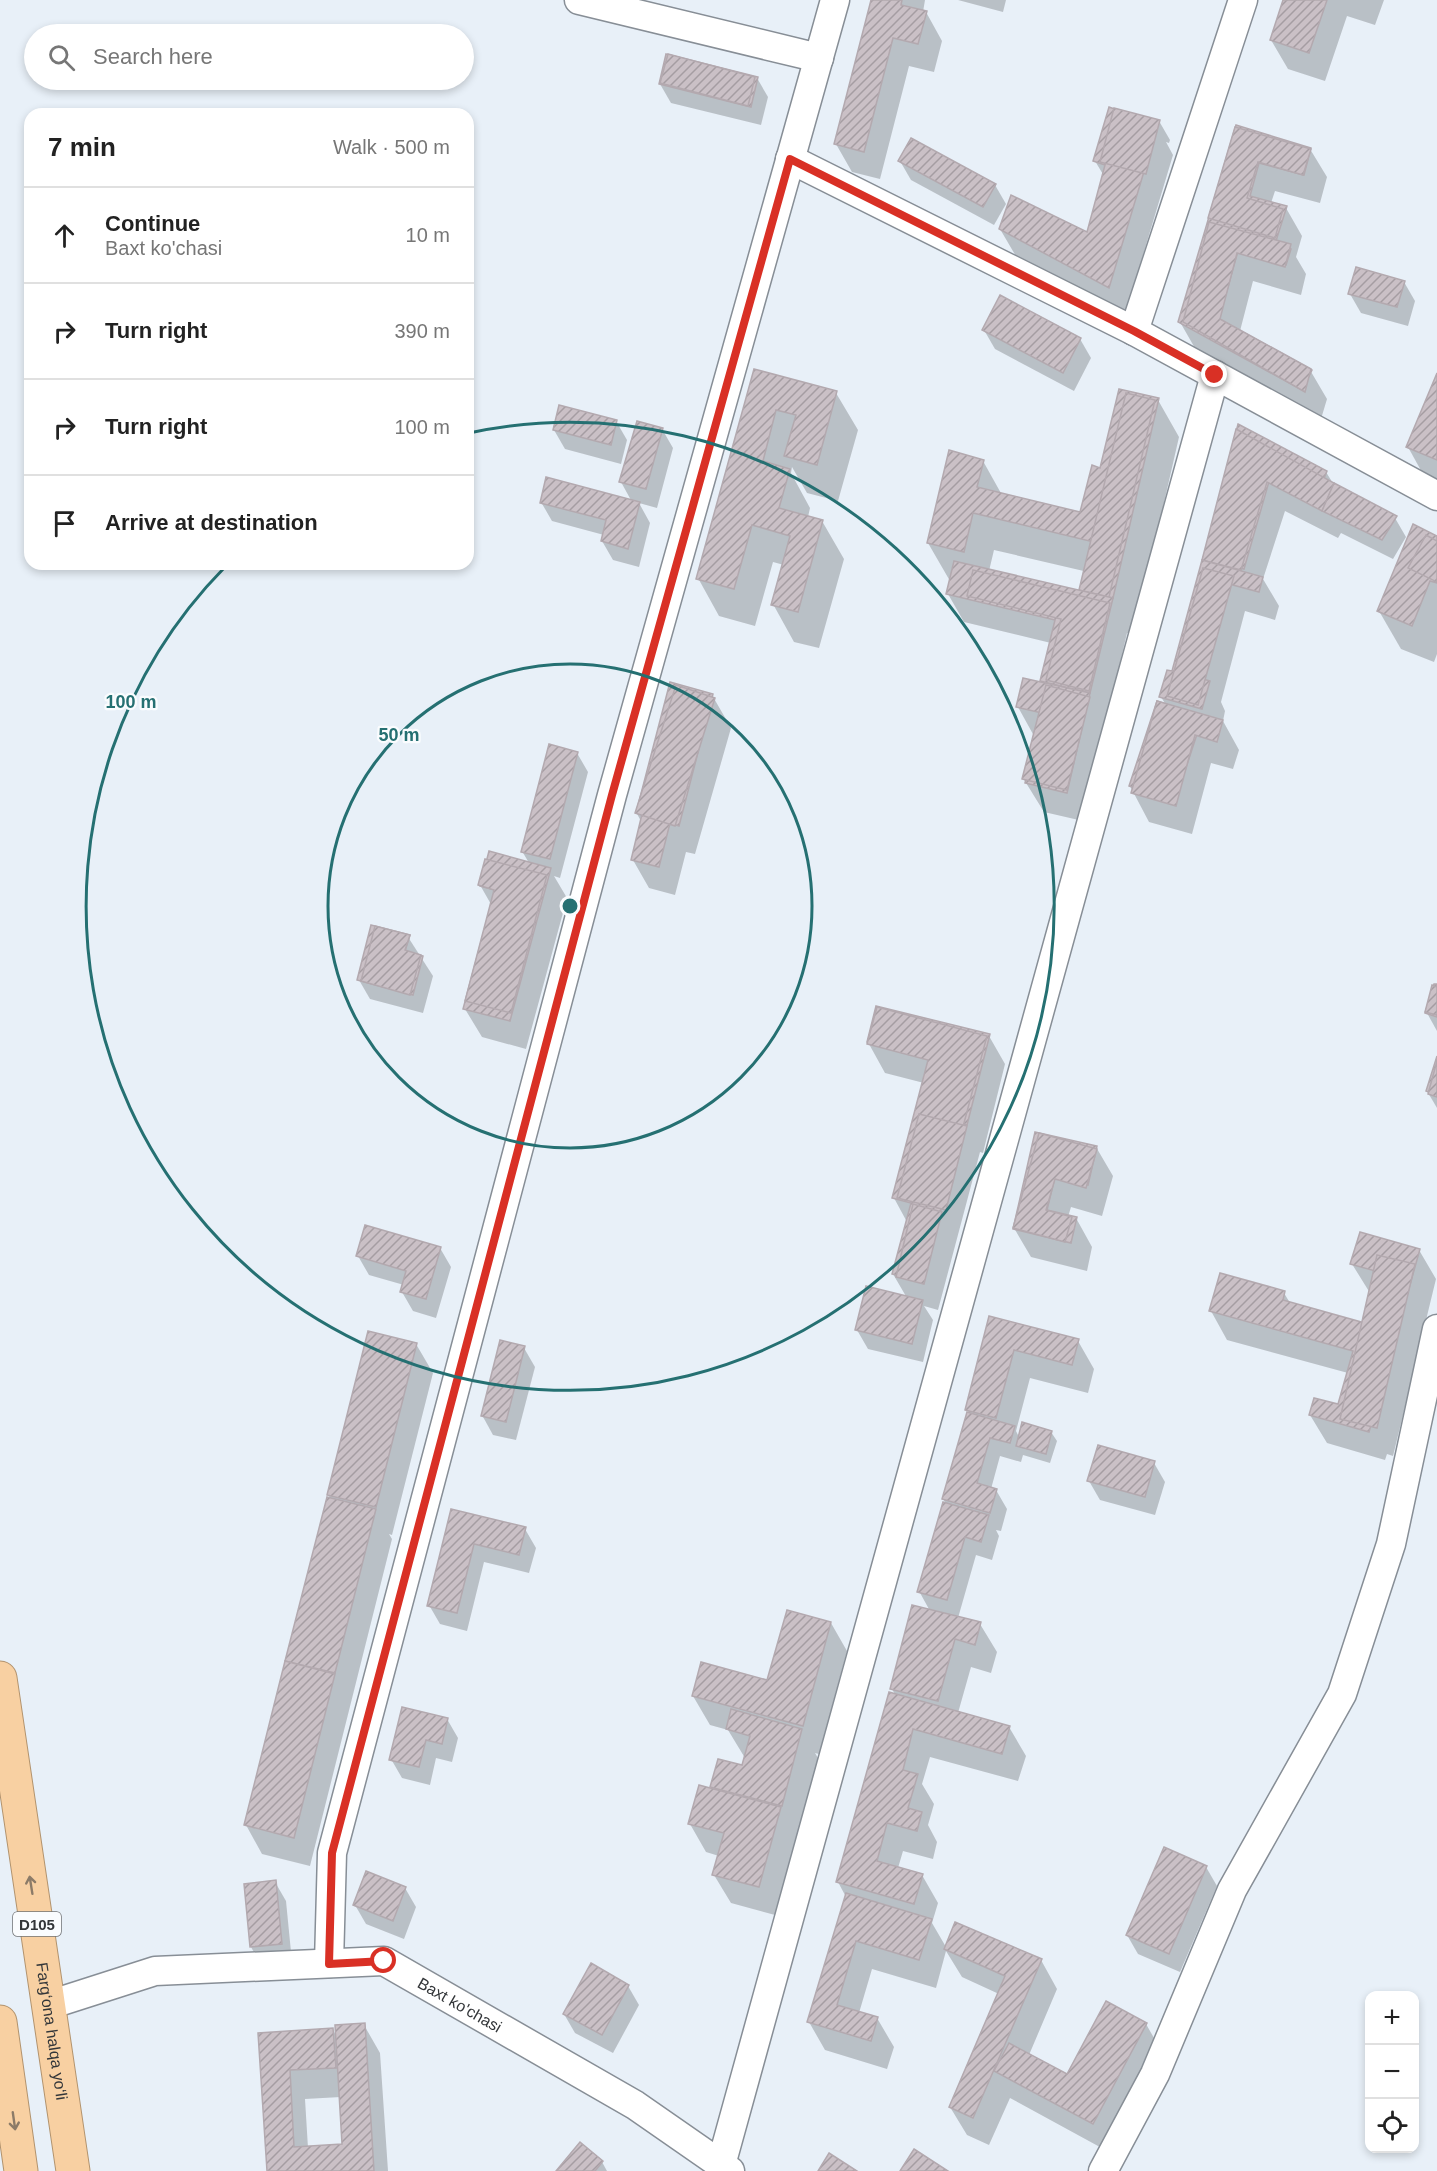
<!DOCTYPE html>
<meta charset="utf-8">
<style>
:root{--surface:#fff;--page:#f6f6f6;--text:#222;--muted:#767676;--line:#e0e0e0}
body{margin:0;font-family:Arial,sans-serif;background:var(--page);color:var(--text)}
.controls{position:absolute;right:18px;bottom:18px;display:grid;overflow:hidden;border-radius:12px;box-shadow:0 3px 9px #0003}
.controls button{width:54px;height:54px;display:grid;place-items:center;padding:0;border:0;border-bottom:2px solid var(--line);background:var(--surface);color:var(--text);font:30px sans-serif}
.stop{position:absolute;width:18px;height:18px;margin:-14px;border:4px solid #d93025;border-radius:50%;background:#fff}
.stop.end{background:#d93025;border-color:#fff;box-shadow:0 2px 6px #0008}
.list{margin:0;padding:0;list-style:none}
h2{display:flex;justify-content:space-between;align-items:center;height:78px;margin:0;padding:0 24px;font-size:26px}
h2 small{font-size:20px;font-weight:400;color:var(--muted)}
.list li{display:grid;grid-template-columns:39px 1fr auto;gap:18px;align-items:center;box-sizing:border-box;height:96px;padding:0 24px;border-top:2px solid var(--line)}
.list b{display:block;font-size:22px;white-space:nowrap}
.list p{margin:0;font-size:20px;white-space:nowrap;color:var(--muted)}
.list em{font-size:20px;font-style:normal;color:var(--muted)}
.icon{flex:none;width:33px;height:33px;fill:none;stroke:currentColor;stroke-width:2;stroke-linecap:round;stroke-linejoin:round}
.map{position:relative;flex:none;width:1437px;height:2171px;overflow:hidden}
.search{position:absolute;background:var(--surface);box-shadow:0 3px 9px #0003;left:24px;top:24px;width:450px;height:66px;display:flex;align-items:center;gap:15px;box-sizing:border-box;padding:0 21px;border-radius:33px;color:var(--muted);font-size:22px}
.panel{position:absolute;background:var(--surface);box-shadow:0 3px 9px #0003;left:24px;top:108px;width:450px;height:462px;border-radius:18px}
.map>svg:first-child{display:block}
</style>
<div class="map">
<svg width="1437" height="2171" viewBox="0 0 1437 2171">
<defs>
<pattern id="building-hatch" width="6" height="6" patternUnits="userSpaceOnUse" patternTransform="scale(1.5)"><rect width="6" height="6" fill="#cac0c6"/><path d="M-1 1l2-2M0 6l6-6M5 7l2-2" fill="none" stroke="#a59da2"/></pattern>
</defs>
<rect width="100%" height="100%" fill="#e8f0f8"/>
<g fill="#0003" fill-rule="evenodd">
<polygon points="873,0 925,0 923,12 926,12 942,41 934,72 909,66 880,179 852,172 836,144"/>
<polygon points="958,0 1006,0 1003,12"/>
<polygon points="1285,0 1384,0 1375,25 1347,16 1325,81 1288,69 1271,40"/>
<polygon points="757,78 768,97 761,125 671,103 660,84"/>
<polygon points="1159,121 1170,140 1169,143 1166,142 1173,155 1125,315 1017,258 1000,229 1088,234 1104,176 1095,161"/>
<polygon points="1237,127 1310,149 1327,177 1320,203 1275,191 1271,203 1286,208 1302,236 1296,257 1306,274 1301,295 1253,281 1240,331 1310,370 1327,399 1321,419 1196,350 1180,322"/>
<polygon points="900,161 995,185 1006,204 994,225 911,180"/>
<polygon points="1404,282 1415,301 1408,326 1361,313 1350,294"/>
<polygon points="984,330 1080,339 1091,358 1074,391 995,349"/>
<polygon points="755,370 836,393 858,430 838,501 807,493 792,467 791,473 810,508 808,517 822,521 844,559 819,648 794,642 773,604 784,565 773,562 755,626 719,616 698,578"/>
<polygon points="1437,377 1437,481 1424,476 1408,447"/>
<path d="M 1158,400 L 1179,437 L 1134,634 L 1127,633 L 1083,821 L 1044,812 L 1023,778 L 1034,736 L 1018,707 L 1041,683 L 1051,643 L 964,622 L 948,594 L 950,581 L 928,543 L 983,461 L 1002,495 L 1081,514 L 1101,470 ZM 994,550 L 1088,572 L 1083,592 L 989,571 Z"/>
<polygon points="616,421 627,440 621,464 565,449 554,430"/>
<polygon points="1239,426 1326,472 1334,485 1395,518 1406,537 1393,559 1341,533 1338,538 1285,511 1263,579 1279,606 1275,620 1245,611 1221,702 1225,711 1223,721 1239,750 1233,769 1211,763 1192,834 1149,822 1130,786 1166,705 1161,697 1173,673"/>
<polygon points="662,429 673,448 657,508 639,503 650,523 639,567 613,560 602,541 604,535 552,521 541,502 632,502 621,482"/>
<polygon points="1437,538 1437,654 1434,662 1401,649 1379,611"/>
<polygon points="712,695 731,728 695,854 686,852 675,895 649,888 633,860 642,823 636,812"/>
<polygon points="577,753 588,772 560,878 554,876 567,898 526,1049 482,1037 465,1009 492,906 480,885 529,863 522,851"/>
<polygon points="408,937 433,976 423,1013 370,999 359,980"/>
<polygon points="1437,986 1437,1031 1427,1013"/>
<polygon points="989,1036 1005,1064 983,1153 980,1152 938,1310 924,1306 933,1320 923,1362 868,1349 857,1330 907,1298 893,1274 907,1222 894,1198 924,1083 885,1073 869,1044"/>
<polygon points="1437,1060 1437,1108 1427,1091"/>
<polygon points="1036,1133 1096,1147 1113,1176 1102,1216 1071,1207 1068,1217 1076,1218 1092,1247 1087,1271 1031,1257 1014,1228"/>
<polygon points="440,1248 451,1267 436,1318 413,1311 402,1292 404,1285 369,1275 358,1256"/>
<polygon points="1419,1250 1436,1279 1393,1456 1387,1454 1385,1460 1327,1443 1310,1415 1339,1406 1348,1373 1227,1340 1211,1311 1284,1293 1290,1303 1363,1324 1370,1293 1352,1264"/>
<polygon points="990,1318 1078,1341 1094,1369 1088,1393 1030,1378 1016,1431 1019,1437 1051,1432 1057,1441 1050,1463 1023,1455 1021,1462 1000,1456 991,1489 996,1490 1007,1509 1001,1531 996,1530 999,1536 992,1560 976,1555 958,1618 980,1624 997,1652 991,1673 971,1667 958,1713 1009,1727 1026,1756 1018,1781 930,1757 922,1784 934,1804 928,1825 937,1842 933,1859 903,1851 898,1868 922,1875 938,1903 932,1923 946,1947 1041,1960 1057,1989 1029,2055 1068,2076 1146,2024 1162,2052 1109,2152 1010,2098 989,2145 967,2135 950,2107 999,1994 962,1977 946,1951 936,1988 872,1969 859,2013 877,2018 894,2047 887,2069 825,2050 809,2022 846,1897 838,1882 896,1696 892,1689 930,1611 919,1591 947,1505 943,1499 968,1413"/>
<polygon points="416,1344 433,1373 392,1535 389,1534 392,1539 310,1866 262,1854 246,1825 328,1498 331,1499 328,1495"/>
<polygon points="524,1348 535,1367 516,1440 493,1435 482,1415"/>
<polygon points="1154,1463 1165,1482 1155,1515 1100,1500 1089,1481"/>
<polygon points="453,1510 525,1529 536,1548 529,1573 484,1562 467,1631 440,1624 429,1605"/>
<polygon points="831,1623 847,1651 819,1754 815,1753 818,1758 775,1915 731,1903 714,1875 719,1856 706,1852 690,1824 714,1790 712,1786 743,1767 745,1758 728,1730 710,1725 693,1696 769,1682"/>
<polygon points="447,1719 458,1738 452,1762 436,1758 430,1785 402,1778 391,1759"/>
<polygon points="1206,1867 1217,1886 1180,1972 1138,1954 1127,1935"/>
<polygon points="275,1882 286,1901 292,1962 262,1966 251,1947"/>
<polygon points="405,1888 416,1907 404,1939 366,1924 355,1905"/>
<polygon points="628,1986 639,2005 613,2053 575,2033 564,2014"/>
<path d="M 364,2025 L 380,2053 L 388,2171 L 268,2171 L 260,2034 L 333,2030 L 337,2037 ZM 341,2097 L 344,2145 L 308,2148 L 305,2099 Z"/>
<polygon points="602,2162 607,2171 558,2171"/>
</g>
<g fill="url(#building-hatch)" stroke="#b3a9af" stroke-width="1.5">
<polygon points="871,0 902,0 901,5 927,11 918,44 893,38 864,152 834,144"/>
<polygon points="1283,0 1327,0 1309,53 1270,40"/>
<polygon points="666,54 758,77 751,107 659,84"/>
<polygon points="668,54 755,77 748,106 660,83"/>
<polygon points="1109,107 1158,125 1109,288 999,229 1011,195 1087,232 1105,165 1093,161"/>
<polygon points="1114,108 1160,120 1146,174 1100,162"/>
<polygon points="1236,125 1311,148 1304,175 1259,163 1250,196 1287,206 1275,244 1291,249 1286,265 1238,251 1219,319 1312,370 1302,390 1178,322"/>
<polygon points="1235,127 1311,149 1303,175 1258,162 1247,198 1283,209 1275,238 1208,218"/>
<polygon points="911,138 996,184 983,207 898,161"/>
<polygon points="1209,222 1291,244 1285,267 1237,253 1220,319 1311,369 1305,392 1183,322"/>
<polygon points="1356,267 1405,281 1397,307 1348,294"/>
<polygon points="1000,295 1081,338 1063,373 982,330"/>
<polygon points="754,369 837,391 817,465 784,456 796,415 776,410 763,461 790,469 779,508 823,520 798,612 771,605 790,536 752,525 734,589 696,579"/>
<polygon points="1437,373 1437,460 1406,447"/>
<polygon points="1119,389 1159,398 1113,598 1082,591 1094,542 973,513 964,552 927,543 949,450 984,460 977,487 1080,512 1092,465 1100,468"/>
<polygon points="1126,393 1155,400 1109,597 1079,590"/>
<polygon points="559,405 617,420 611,445 553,430"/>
<polygon points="637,421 663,428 646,489 619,482"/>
<polygon points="1238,424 1327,471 1314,502 1270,478 1244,569 1203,559"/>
<polygon points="1236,429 1334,483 1322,511 1267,482 1241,570 1202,560"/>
<polygon points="546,477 640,502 628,549 601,541 606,520 540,503"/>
<polygon points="1334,483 1397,516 1382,540 1322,511"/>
<polygon points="1413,524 1437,536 1437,583 1430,581 1412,626 1377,611"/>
<polygon points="1426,535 1437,541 1437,582 1408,568"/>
<polygon points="1202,560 1263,577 1259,592 1229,584 1203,679 1210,681 1202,709 1159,697 1167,670 1172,671"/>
<polygon points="954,561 1113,598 1090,693 1040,681 1055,620 946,594"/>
<polygon points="1203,568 1234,576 1198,705 1167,696"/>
<polygon points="973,570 1110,603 1089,691 1046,680 1061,619 967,596"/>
<polygon points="1023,678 1090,693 1067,793 1025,783 1042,713 1016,707"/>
<polygon points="670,682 713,694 679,826 670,823 659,867 631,860 642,814 636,813"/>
<polygon points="676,685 715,698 675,826 635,813"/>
<polygon points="1046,685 1090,697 1067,790 1022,779"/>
<polygon points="1157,701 1203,716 1175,801 1129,786"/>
<polygon points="1157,701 1223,720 1217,742 1195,735 1176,806 1131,793"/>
<polygon points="549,744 578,752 550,859 521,852"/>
<polygon points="489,851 551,868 510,1021 463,1009 495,890 480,886"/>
<polygon points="485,859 547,875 511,1013 465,1001 494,890 478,885"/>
<polygon points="371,925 410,935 405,951 423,956 413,995 357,980"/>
<polygon points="375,926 410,935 405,950 421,955 410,995 361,981"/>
<polygon points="1434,984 1437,984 1437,1017 1425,1013"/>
<polygon points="1432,985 1437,987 1437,1015 1425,1012"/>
<polygon points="876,1006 990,1034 967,1125 919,1113 932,1059 867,1042"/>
<polygon points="877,1007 987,1036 922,1282 892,1274 911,1203 892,1198 928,1060 867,1044"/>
<polygon points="1437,1056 1437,1095 1426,1091"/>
<polygon points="1437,1061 1437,1097 1428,1094"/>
<polygon points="919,1114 967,1126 946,1210 897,1198"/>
<polygon points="1035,1132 1097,1146 1088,1185 1055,1177 1047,1210 1077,1217 1071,1243 1013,1229"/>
<polygon points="1039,1133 1097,1149 1086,1188 1055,1179 1046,1210 1072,1217 1065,1242 1013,1228"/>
<polygon points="913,1204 942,1212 924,1284 896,1277"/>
<polygon points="365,1225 441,1247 426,1299 400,1292 406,1271 356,1256"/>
<polygon points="1360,1232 1420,1249 1369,1432 1309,1415 1314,1398 1338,1404 1353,1351 1209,1311 1220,1273 1285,1291 1283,1300 1365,1323 1379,1272 1350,1264"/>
<polygon points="1377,1255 1415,1264 1377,1428 1340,1419"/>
<polygon points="866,1286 923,1300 912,1344 855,1330"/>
<polygon points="989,1316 1079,1339 1072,1365 1014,1350 996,1418 965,1410"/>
<polygon points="368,1331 417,1343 376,1507 327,1495"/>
<polygon points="500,1340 525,1346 506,1422 481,1416"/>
<polygon points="967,1412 1015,1426 1010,1443 990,1438 977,1483 997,1489 990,1513 942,1499"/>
<polygon points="1022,1422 1052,1431 1046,1454 1016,1446"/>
<polygon points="1098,1445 1155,1461 1145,1497 1087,1481"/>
<polygon points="327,1497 376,1509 335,1673 285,1661"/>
<polygon points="943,1502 989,1515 981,1542 965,1537 947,1600 917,1592"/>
<polygon points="451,1509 526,1527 519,1555 474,1544 457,1613 427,1606"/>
<polygon points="912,1605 981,1622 975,1645 955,1639 938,1701 890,1689"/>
<polygon points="787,1610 831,1622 803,1726 692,1696 701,1662 767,1680"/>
<polygon points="285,1661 335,1674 294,1838 244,1825"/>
<polygon points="889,1692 1010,1726 1002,1754 913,1729 903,1770 918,1774 908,1808 922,1812 917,1831 887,1823 877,1861 923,1874 914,1904 836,1882"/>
<polygon points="402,1707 448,1718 442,1744 426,1740 419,1767 389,1760"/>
<polygon points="731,1709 802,1729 782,1806 710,1787 718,1759 742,1765 750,1736 726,1729"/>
<polygon points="699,1785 781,1807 759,1887 712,1875 724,1833 688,1824"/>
<polygon points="1164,1847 1207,1866 1169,1954 1126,1935"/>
<polygon points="366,1871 406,1887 393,1921 353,1905"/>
<polygon points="276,1880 282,1944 250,1947 244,1884"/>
<polygon points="846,1893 932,1919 919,1960 856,1941 837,2005 878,2017 871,2041 807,2022"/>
<polygon points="955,1922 1042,1959 973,2118 949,2107 1005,1976 944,1949"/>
<polygon points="591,1963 629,1985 602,2035 563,2014"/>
<polygon points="1106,2001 1147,2023 1093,2124 994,2071 1009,2043 1067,2074"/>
<polygon points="365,2023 374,2171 267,2171 258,2033 333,2028 336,2068 290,2070 294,2147 342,2144 335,2025"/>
<polygon points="580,2142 603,2161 595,2171 556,2171"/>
<polygon points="914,2149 948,2171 900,2171"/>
<polygon points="829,2153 857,2171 818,2171"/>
</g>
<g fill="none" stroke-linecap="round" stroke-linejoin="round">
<defs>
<g id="minor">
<polyline points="579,0 819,58"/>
<polyline points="790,159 1134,331 1437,496"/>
<polyline points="1134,331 1243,0"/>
<polyline points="329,1963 332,1853 612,795 835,0"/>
<path id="s1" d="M 49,2005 L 155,1971 L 384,1961 L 635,2105 L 730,2171"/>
<polyline points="721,2165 1215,375"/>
<polyline points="1103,2171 1155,2074 1232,1890 1342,1694 1391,1544 1437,1329"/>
</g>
<g id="trunk">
<path id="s2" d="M 0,1678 L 73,2171"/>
<polyline points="0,2022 21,2171"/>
</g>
</defs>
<use href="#minor" stroke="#878e96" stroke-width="31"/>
<use href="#trunk" stroke="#b2936e" stroke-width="35"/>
<use href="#minor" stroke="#fff" stroke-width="28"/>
<use href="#trunk" stroke="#f8d0a2" stroke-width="33"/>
</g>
<defs><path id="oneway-shaft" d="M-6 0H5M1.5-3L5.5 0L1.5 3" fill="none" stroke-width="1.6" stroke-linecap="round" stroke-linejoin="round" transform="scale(1.5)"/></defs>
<g stroke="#8c7b68">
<use href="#oneway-shaft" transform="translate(31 1885) rotate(-99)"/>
<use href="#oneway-shaft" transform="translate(14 2121) rotate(82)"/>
</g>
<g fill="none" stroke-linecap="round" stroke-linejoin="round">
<polyline stroke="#d93025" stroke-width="8" points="384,1961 329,1964 332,1853 612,795 790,159 1134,331 1215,375"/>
</g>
<g fill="none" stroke="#257072" stroke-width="3">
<circle cx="570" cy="906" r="242"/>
<path d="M469 433A484 484 0 1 1 225 567"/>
</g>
<g text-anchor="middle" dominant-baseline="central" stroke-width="4.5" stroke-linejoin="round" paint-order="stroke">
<rect fill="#fafcfe" stroke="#6f7174" stroke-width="1.5" x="13" y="1912" width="48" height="24" rx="4.5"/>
<g font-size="15" font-weight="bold" fill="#333639">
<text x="37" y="1924">D105</text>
</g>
<g font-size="16" fill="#333639" stroke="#fafcfe">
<text stroke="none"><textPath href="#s1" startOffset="428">Baxt ko'chasi</textPath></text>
<text stroke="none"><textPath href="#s2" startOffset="357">Farg‘ona halqa yo‘li</textPath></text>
</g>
</g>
<circle cx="570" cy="906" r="9" fill="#257072" stroke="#fafcfe" stroke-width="3"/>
<g font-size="18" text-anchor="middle" font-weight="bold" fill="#257072" stroke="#fafcfe" stroke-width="4.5" stroke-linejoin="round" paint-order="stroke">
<text x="131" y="708">100 m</text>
<text x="399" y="741">50 m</text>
</g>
</svg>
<div class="controls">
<button>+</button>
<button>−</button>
<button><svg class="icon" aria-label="locate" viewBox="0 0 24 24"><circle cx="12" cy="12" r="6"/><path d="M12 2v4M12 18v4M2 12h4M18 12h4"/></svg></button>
</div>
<div class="stop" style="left:384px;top:1961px"></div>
<div class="stop end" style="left:1215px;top:375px"></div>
<div class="search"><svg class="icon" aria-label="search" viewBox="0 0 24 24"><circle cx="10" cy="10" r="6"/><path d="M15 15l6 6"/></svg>Search here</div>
<section class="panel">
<h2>7 min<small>Walk · 500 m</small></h2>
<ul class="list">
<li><svg class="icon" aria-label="ahead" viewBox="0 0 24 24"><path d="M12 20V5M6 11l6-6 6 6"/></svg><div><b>Continue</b><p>Baxt ko'chasi</p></div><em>10 m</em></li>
<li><svg class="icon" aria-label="right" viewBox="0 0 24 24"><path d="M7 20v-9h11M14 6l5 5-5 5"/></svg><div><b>Turn right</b></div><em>390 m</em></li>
<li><svg class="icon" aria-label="right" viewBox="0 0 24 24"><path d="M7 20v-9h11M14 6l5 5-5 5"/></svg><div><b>Turn right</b></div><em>100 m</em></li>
<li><svg class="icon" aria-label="arrive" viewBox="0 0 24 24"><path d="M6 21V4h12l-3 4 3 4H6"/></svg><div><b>Arrive at destination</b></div></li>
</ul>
</section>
</div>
